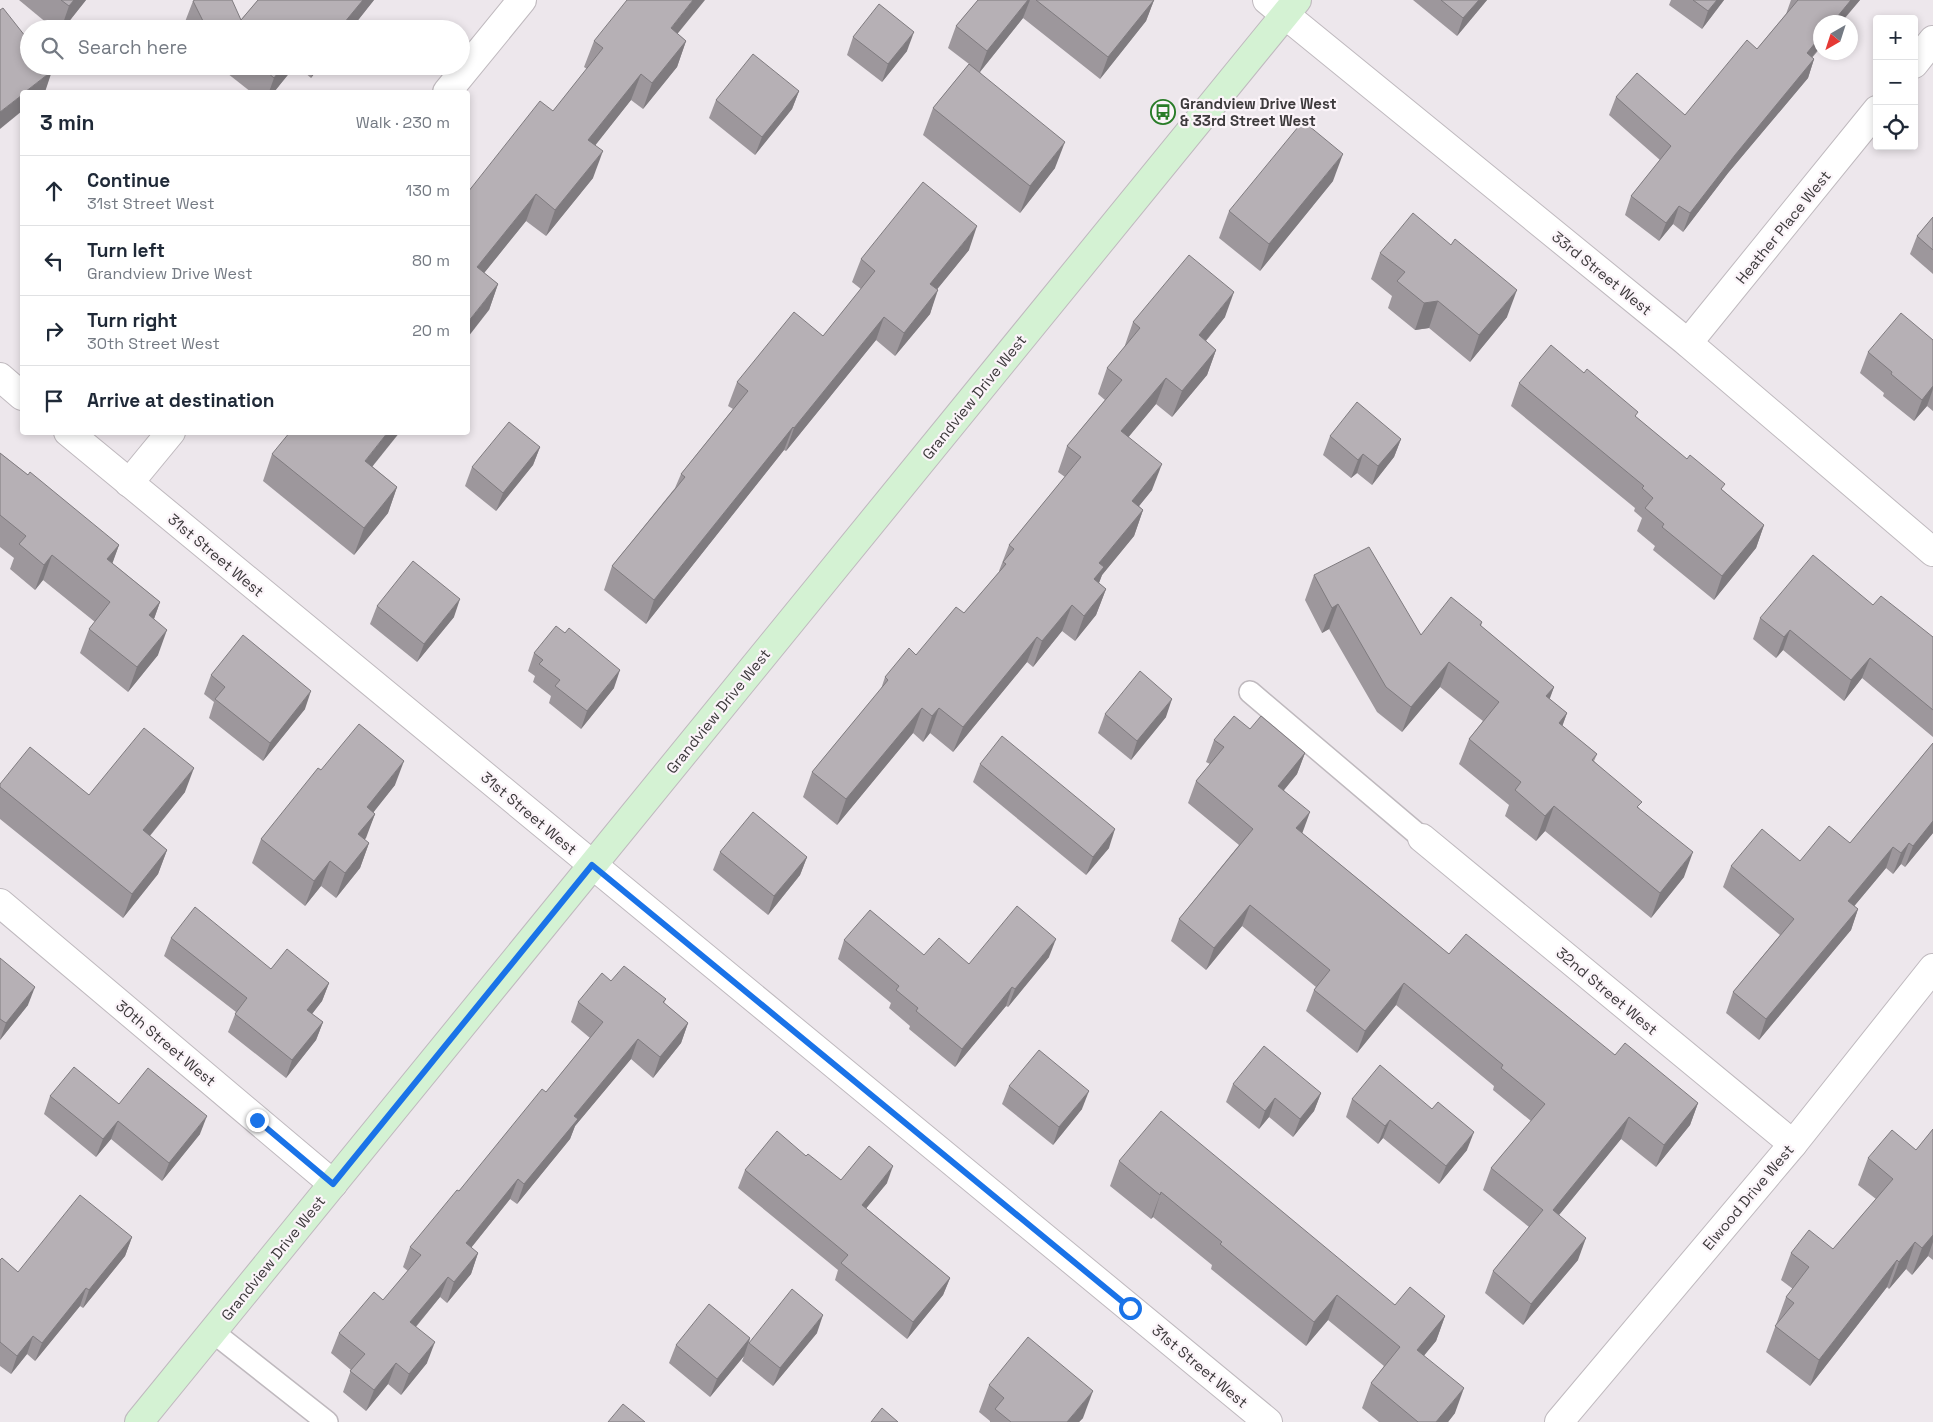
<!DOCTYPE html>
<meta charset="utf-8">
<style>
:root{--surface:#fff;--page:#f6f6f7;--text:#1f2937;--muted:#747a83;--line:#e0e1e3}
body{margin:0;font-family:"Space Grotesk",sans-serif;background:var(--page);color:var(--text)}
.controls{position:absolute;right:15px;top:15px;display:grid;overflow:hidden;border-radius:5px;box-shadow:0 2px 8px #0003}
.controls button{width:45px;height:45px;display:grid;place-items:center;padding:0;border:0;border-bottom:1px solid var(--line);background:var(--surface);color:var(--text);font:25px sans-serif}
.compass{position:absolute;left:1813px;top:15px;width:45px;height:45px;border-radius:50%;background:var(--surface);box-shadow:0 2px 8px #0003;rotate:219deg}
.stop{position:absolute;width:15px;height:15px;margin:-11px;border:4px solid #1a73e8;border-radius:50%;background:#fff}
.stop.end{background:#1a73e8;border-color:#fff;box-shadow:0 1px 5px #0008}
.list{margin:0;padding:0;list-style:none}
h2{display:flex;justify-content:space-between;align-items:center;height:65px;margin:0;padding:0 20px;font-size:21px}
h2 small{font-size:16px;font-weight:400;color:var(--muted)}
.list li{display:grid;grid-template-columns:32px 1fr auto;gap:15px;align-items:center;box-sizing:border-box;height:70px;padding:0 20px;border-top:1px solid var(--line)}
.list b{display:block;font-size:19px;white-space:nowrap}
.list p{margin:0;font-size:16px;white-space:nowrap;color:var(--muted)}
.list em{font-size:16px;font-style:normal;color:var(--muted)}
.icon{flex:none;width:28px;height:28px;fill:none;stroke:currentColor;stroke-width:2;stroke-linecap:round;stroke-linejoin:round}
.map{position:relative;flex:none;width:1933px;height:1422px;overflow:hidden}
.search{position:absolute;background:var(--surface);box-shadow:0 2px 8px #0003;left:20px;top:20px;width:450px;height:55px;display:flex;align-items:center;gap:12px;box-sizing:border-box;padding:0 18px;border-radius:28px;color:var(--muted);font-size:19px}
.panel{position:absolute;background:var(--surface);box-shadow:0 2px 8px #0003;left:20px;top:90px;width:450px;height:345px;border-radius:5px}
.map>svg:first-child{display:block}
</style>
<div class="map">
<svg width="1933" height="1422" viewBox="0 0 1933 1422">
<rect width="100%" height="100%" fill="#ede7ec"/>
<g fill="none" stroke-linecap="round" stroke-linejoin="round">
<defs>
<g id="lane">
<polyline points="1250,692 1422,838"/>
<polyline points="213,1332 327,1422"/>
</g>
<g id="street">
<polyline points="1267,0 1688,343 1933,552"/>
<polyline points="1914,64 1933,40"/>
<polyline points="447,92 522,0"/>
<polyline points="1688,343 1877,110"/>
<polyline points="0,377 22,396"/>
<polyline points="68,432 1268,1422"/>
<polyline points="129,483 171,432"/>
<polyline points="1422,838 1793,1144"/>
<polyline points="0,903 333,1184"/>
<polyline points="1559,1422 1793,1144 1933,968"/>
</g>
<polyline id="secondary" points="139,1422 1297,0"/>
</defs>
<use href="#lane" stroke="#bfb9be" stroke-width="24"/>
<use href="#street" stroke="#bfb9be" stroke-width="30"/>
<use href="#secondary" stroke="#bfb9be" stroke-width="30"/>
<use href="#lane" stroke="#fff" stroke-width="21"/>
<use href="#street" stroke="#fff" stroke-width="28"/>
<use href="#secondary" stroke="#d4f2d3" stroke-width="28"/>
</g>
<g fill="#9d979c">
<polygon points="19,0 86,0 63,29 54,29"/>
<polygon points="258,0 374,0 351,29 184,29 183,27 193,1 241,20"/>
<polygon points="978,0 1154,0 1146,21 1100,79 1023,18 980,72 1055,168 1020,213 923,135 933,108 969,64 948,48 956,26"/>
<polygon points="1413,0 1487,0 1457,36"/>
<polygon points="1671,0 1724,0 1702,29 1669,5"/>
<polygon points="1791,0 1860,0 1812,58 1814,59 1808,78 1728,173 1683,232 1673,224 1659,241 1625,215 1631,196 1660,160 1609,115 1616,97 1685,115 1757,49 1786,14"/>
<polygon points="678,34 686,41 677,67 643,109 631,100 595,145 593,178 546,236 526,221 484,273 498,284 489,310 468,192 553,111 587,69 584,67 594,41"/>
<polygon points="853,37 907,51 882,82 847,55"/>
<polygon points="218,66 295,66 274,92 251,92"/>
<polygon points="297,66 320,66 311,78"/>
<polygon points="799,91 792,109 755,155 709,118 716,100"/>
<polygon points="1333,181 1260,271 1219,238 1229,211"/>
<polygon points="1933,217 1933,274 1910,254 1917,236"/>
<polygon points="969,250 937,289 930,314 895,356 876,340 786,451 784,450 646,624 604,590 612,566 675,488 681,474 733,409 728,406 737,382 823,336 861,289 852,282 861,259"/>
<polygon points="1380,253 1507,317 1470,362 1429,328 1415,330 1388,308 1392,296 1371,279"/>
<polygon points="1225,317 1206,341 1216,350 1207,375 1172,417 1156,404 1128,437 1152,490 1139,506 1143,510 1134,536 1102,575 1099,583 1106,589 1096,615 1075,641 1062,631 1033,667 1027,662 953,752 930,733 923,742 913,733 837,825 803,797 812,772 881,689 885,677 916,655 964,613 1000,571 999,571 1009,545 1065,477 1058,472 1067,446 1105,400 1098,394 1107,368 1124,348 1133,322"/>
<polygon points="1933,340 1933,411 1927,406 1914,421 1883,396 1884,393 1860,373 1868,352"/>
<polygon points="1519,383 1636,417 1764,525 1756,548 1714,600 1653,550 1655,546 1637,531 1642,518 1634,511 1635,508 1511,406"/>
<polygon points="1330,436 1401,439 1394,457 1372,485 1357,473 1351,478 1323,455"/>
<polygon points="540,447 533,465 496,511 465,486 472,467"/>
<polygon points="0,453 28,475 119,545 112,563 160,602 154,619 158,655 128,692 80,653 89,629 95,622 43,580 35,590 10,569 14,558 0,547"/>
<polygon points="272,454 372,466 397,487 388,513 354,555 263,481"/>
<polygon points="1314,575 1421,635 1482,622 1481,626 1554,687 1549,699 1567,713 1562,726 1597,754 1594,761 1639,808 1684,877 1651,918 1545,831 1536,841 1505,816 1509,805 1459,764 1469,739 1483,721 1440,687 1402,732 1377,712 1329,629 1322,633 1305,600"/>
<polygon points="1873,605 1933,637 1933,737 1862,678 1844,701 1783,650 1776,658 1753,639 1760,618"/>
<polygon points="377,606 454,617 417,662 370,624"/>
<polygon points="534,653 614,688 581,729 549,703 551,696 533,682 535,676 528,671"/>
<polygon points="211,675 305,709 263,761 209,718 214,702 204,694"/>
<polygon points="1105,714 1166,717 1131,760 1098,733"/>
<polygon points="1250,729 1305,753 1297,774 1284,790 1302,833 1449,954 1615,1055 1698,1103 1690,1125 1656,1167 1621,1139 1559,1215 1578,1260 1523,1325 1485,1293 1493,1271 1529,1227 1483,1190 1491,1168 1531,1121 1493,1090 1494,1086 1396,1005 1357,1053 1306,1011 1314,990 1316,987 1242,926 1206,970 1171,941 1179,919 1239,845 1188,803 1196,781 1210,764 1206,762 1214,740"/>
<polygon points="1933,743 1933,833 1905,867 1901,864 1893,874 1886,868 1854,906 1858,909 1851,930 1759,1040 1726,1013 1733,992 1780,935 1723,887 1731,866 1800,861 1850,843"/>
<polygon points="980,764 1109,848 1086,875 973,782"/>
<polygon points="321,770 395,785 373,812 375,814 364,840 369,843 360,868 336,898 321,886 305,906 252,863 261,839"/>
<polygon points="0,784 89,795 185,792 150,836 167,850 158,874 123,918 0,819"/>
<polygon points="720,852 807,857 800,875 768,915 713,870"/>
<polygon points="171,938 271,969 329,983 322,1001 312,1014 323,1022 316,1040 286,1078 228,1032 236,1012 164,956"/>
<polygon points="844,940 969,964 1049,957 1008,1007 1006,1006 955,1067 909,1029 910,1026 889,1008 891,1003 838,959"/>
<polygon points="0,958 28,1005 0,1040"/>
<polygon points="611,981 666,999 664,1003 688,1023 681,1043 653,1078 631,1059 575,1126 570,1139 517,1204 510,1199 471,1248 478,1253 471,1274 447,1303 440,1297 416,1327 427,1363 401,1395 388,1384 366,1411 343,1392 351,1370 331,1353 339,1333 383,1300 408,1271 403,1267 410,1247 546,1092 590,1038 571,1022 578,1002"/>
<polygon points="1233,1084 1321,1093 1314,1111 1293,1137 1269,1117 1259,1129 1226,1102"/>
<polygon points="1009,1086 1082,1109 1053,1145 1002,1104"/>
<polygon points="50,1096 119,1104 200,1134 162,1181 111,1139 96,1157 44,1114"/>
<polygon points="1352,1099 1467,1150 1439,1184 1383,1138 1378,1144 1346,1117"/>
<polygon points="1933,1129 1933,1260 1928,1256 1912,1275 1906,1269 1889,1289 1887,1287 1810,1386 1766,1352 1786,1297 1793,1289 1781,1280 1791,1253 1833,1249 1876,1199 1858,1185 1868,1158 1916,1150"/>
<polygon points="806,1156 841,1180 887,1183 866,1208 950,1278 943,1295 907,1339 835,1280 838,1270 738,1188 745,1170"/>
<polygon points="1119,1161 1395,1305 1445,1316 1436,1341 1424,1355 1455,1413 1448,1422 1379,1422 1362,1408 1371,1383 1384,1366 1328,1320 1306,1346 1211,1269 1212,1265 1153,1217 1151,1219 1110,1186"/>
<polygon points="132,1237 125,1256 83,1308 80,1306 35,1361 27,1354 11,1374 0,1366 0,1260 18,1272"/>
<polygon points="817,1333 773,1386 742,1361 744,1356 710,1397 669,1363 676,1345 750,1338 749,1343"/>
<polygon points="989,1385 1083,1418 1079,1422 990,1422 990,1421 979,1412"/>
</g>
<g fill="#7f7b7f">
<polygon points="74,0 86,0 63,29 61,29 69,6"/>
<polygon points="363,0 374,0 351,29 339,29"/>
<polygon points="693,0 705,0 661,54 671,28"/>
<polygon points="1028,0 1030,0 1023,18 979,73 987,51"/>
<polygon points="1154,0 1146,21 1100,79 1108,57"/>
<polygon points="1479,0 1487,0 1457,36 1463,18"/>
<polygon points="1717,0 1724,0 1702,29 1708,11"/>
<polygon points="1851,0 1860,0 1841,22 1833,22"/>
<polygon points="914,32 907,51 882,82 888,64"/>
<polygon points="1820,37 1820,47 1800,72 1807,53"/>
<polygon points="686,41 677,67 643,109 652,83"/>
<polygon points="1814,59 1808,78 1728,173 1683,232 1690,213 1735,155"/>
<polygon points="283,66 295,66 274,92 269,92 274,78"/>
<polygon points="315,66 320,66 311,78"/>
<polygon points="52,71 45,92 25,92"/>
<polygon points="641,74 631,100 579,166 588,140"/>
<polygon points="799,91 792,109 755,155 762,137"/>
<polygon points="22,95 22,111 0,129 0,112"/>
<polygon points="1065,142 1055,168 1020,213 1030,186"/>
<polygon points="603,151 593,178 546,236 555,210"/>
<polygon points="1343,154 1333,181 1260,271 1269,244"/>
<polygon points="536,194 526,221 468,293 477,267"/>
<polygon points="1679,206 1673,224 1659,241 1666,223"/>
<polygon points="977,226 969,250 922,308 930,284"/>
<polygon points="498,284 489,310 468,337 468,322"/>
<polygon points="938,290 930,314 895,356 904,333"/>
<polygon points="1517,290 1507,317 1470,362 1479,335"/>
<polygon points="1234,292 1225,317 1189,361 1199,335"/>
<polygon points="1438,301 1429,328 1415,330 1424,303"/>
<polygon points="884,317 876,340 786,451 794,428"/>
<polygon points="1216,350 1207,375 1172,417 1182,391"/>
<polygon points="1166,378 1156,404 1112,457 1121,431"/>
<polygon points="1933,386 1933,389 1927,406 1914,421 1922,400"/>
<polygon points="793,427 784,450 646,624 654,600"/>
<polygon points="388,432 400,432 356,487 365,461"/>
<polygon points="1401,439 1394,457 1372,485 1378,466"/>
<polygon points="540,447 533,465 496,511 503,493"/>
<polygon points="1363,454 1357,473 1351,478 1358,460"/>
<polygon points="1162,464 1152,490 1122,527 1132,501"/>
<polygon points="397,487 388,513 354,555 364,528"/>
<polygon points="1143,510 1134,536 1102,575 1095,593 1085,605 1099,563"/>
<polygon points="1764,525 1756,548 1714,600 1722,576"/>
<polygon points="119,545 110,570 107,559"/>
<polygon points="52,555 43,580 35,590 44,565"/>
<polygon points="1106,589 1096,615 1075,641 1084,616"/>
<polygon points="460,599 454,617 417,662 424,644"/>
<polygon points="160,602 151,627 149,615"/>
<polygon points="1338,604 1329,629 1322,633 1332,608"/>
<polygon points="1072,605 1062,631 1033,667 1042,641"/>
<polygon points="167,630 158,655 128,692 137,667"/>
<polygon points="1790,630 1783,650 1776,658 1784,637"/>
<polygon points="1037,637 1027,662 953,752 963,727"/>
<polygon points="1870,658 1862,678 1844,701 1851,680"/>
<polygon points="1449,662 1440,687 1402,732 1411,707"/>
<polygon points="620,670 614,688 581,729 587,711"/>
<polygon points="1554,687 1545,712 1546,696"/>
<polygon points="311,691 305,709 263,761 270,743"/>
<polygon points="1172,699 1166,717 1131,760 1137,741"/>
<polygon points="922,708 913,733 837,825 846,799"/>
<polygon points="939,708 930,733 923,742 932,716"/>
<polygon points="1567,713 1558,738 1559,723"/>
<polygon points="1305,753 1297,774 1270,807 1278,786"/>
<polygon points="404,761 395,785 358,832 367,807"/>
<polygon points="194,768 185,792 134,855 143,830"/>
<polygon points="1554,806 1545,831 1536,841 1545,816"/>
<polygon points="1310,812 1302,834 1296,828"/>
<polygon points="375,814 366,838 349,859 358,834"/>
<polygon points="1933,821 1933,833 1905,867 1913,846"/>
<polygon points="1115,829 1109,848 1086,875 1093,857"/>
<polygon points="369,843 360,868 336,898 345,873"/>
<polygon points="1909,843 1901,864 1893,874 1901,853"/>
<polygon points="1893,847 1886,868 1841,922 1848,901"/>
<polygon points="167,850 158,874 123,918 132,894"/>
<polygon points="1693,852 1684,877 1651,918 1660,893"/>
<polygon points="807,857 800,875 768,915 774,896"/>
<polygon points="330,861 321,886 305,906 314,881"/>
<polygon points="1250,905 1242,926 1206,970 1214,948"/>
<polygon points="1858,909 1851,930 1759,1040 1766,1019"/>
<polygon points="1056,939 1049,957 1008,1007 1015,989"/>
<polygon points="329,983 322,1001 301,1028 307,1010"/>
<polygon points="1404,983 1396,1005 1357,1053 1365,1031"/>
<polygon points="35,987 28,1005 0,1040 6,1023"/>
<polygon points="1012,987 1006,1006 955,1067 962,1049"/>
<polygon points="323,1022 316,1040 286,1078 292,1060"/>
<polygon points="688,1023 681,1043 653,1078 660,1057"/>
<polygon points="638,1039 631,1059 575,1126 570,1139 517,1204 524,1184 574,1116"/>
<polygon points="1089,1091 1082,1109 1053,1145 1059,1127"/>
<polygon points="1321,1093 1314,1111 1293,1137 1300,1119"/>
<polygon points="1275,1098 1269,1117 1259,1129 1265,1111"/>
<polygon points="1698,1103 1690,1125 1656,1167 1664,1145"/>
<polygon points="207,1116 200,1134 162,1181 169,1163"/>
<polygon points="1629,1117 1621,1139 1545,1232 1553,1210"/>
<polygon points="1390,1120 1383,1138 1378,1144 1385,1126"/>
<polygon points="118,1121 111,1139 96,1157 103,1139"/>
<polygon points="1474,1132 1467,1150 1439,1184 1446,1166"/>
<polygon points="893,1166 887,1183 855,1222 862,1205"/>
<polygon points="518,1179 510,1199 458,1264 466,1243"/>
<polygon points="1161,1192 1153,1217 1151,1219 1160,1195"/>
<polygon points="1933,1235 1933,1242 1928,1256 1912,1275 1922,1248"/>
<polygon points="132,1237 125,1256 83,1308 89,1290"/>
<polygon points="1586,1238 1578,1260 1523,1325 1531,1304"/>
<polygon points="1915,1242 1906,1269 1889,1289 1899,1262"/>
<polygon points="478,1253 471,1274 447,1303 454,1282"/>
<polygon points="1897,1260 1887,1287 1810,1386 1819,1360"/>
<polygon points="448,1277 440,1297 402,1343 410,1322"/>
<polygon points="950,1278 943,1295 907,1339 913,1322"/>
<polygon points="86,1288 80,1306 35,1361 42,1343"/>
<polygon points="1337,1295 1328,1320 1306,1346 1314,1322"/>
<polygon points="823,1315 817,1333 773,1386 780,1368"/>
<polygon points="1445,1316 1436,1341 1409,1374 1417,1350"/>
<polygon points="33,1336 27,1354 11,1374 17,1356"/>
<polygon points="750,1338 744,1356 710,1397 717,1379"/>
<polygon points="435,1342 427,1363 401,1395 409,1374"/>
<polygon points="396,1363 388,1384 366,1411 374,1390"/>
<polygon points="1464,1388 1455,1413 1448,1422 1436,1422"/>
<polygon points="1093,1391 1083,1418 1079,1422 1067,1422"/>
</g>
<g fill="#b6b0b5" stroke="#7f7b7f">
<polygon points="61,0 74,0 69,6"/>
<polygon points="195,0 232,0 241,20 258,0 363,0 339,29 207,29 193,1"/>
<polygon points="627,0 693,0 671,28 686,41 652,83 641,74 588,140 603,151 555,210 536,194 477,267 498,284 468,322 468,192 540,101 553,111 603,48 594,41"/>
<polygon points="978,0 1028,0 987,51 956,26"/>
<polygon points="1036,0 1154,0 1108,57"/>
<polygon points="1441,0 1479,0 1463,18"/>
<polygon points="1693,0 1717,0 1708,11"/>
<polygon points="1798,0 1851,0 1833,22 1820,22 1820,37 1807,53 1814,59 1735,155 1690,213 1679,206 1666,223 1631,196 1671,146 1616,97 1637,73 1685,115 1747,40 1757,49"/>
<polygon points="879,4 914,32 888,64 853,37"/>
<polygon points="3,8 29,41 29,66 48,66 52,71 25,92 22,92 22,95 0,112 0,10"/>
<polygon points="753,54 799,91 762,137 716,100"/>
<polygon points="969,64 1065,142 1030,186 933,108"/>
<polygon points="260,66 283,66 274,78"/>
<polygon points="1303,121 1343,154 1269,244 1229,211"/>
<polygon points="923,182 977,226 930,284 938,290 904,333 884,317 794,428 793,427 654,600 612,566 685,477 681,474 748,391 737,382 794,312 823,336 875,271 861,259"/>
<polygon points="1413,213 1451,245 1455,239 1517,290 1479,335 1438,301 1424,303 1397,281 1405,272 1380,253"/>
<polygon points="1933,217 1933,250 1917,236"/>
<polygon points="1189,255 1234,292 1199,335 1216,350 1182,391 1166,378 1121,431 1162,464 1132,501 1143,510 1099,563 1104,567 1094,579 1106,589 1084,616 1072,605 1042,641 1037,637 963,727 939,708 932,716 922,708 846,799 812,772 888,680 885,677 909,648 916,655 956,607 964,613 1006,564 1003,562 1014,549 1009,545 1081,457 1067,446 1122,380 1107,368 1140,328 1133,322"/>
<polygon points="1901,313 1933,340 1933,386 1922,400 1891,374 1892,372 1868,352"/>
<polygon points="1551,345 1584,373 1587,369 1638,412 1635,416 1687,459 1690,455 1725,484 1721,489 1764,525 1722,576 1662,527 1664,524 1645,508 1653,498 1642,488 1644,486 1519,383"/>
<polygon points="1357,402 1401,439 1378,466 1363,454 1358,460 1330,436"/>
<polygon points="509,422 540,447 503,493 472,467"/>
<polygon points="290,432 388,432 365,461 397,487 364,528 272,454"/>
<polygon points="0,453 28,475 30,472 119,545 107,559 160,602 149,615 167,630 137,667 89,629 110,602 52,555 44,565 19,544 26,536 0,515"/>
<polygon points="1369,547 1421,635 1451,597 1482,622 1480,625 1554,687 1546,696 1567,713 1559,723 1597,754 1592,760 1642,802 1637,807 1693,852 1660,893 1554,806 1545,816 1515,790 1521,782 1469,739 1499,702 1449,662 1411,707 1386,687 1338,604 1332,608 1314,575"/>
<polygon points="1813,555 1873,605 1881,596 1933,637 1933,710 1870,658 1851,680 1790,630 1784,637 1760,618"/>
<polygon points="413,561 460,599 424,644 377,606"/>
<polygon points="556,626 565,633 569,628 620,670 587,711 555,686 560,680 539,664 543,660 534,653"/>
<polygon points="243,635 311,691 270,743 215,699 225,687 211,675"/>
<polygon points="1140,671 1172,699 1137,741 1105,714"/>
<polygon points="1234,716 1250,729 1261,716 1305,753 1278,786 1310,812 1296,828 1449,954 1466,934 1615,1055 1625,1043 1698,1103 1664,1145 1629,1117 1553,1210 1586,1238 1531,1304 1493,1271 1543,1210 1491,1168 1545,1104 1501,1068 1503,1065 1404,983 1365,1031 1314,990 1330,970 1250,905 1214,948 1179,919 1253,829 1196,781 1224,747 1214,740"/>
<polygon points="359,724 404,761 367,807 375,814 358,834 369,843 345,873 330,861 314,881 261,839 318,768 321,770"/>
<polygon points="144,728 194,768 143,830 167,850 132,894 0,787 0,784 30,747 89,795"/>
<polygon points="1002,736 1115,829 1093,857 980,764"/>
<polygon points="1933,743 1933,821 1913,846 1909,843 1901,853 1893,847 1848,901 1858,909 1766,1019 1733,992 1794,919 1731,866 1762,829 1800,861 1829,826 1850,843"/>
<polygon points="753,812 807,857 774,896 720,852"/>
<polygon points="1017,906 1056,939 1015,989 1012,987 962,1049 916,1011 918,1008 896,990 899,986 844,940 870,910 924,955 939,938 969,964"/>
<polygon points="195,907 271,969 287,949 329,983 307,1010 323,1022 292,1060 235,1014 247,998 171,938"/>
<polygon points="0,958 35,987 6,1023 0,1019"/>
<polygon points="624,966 666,999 663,1002 688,1023 660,1057 638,1039 574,1116 578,1119 524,1184 518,1179 466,1243 478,1253 454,1282 448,1277 410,1322 435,1342 409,1374 396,1363 374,1390 350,1371 365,1354 339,1333 374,1292 383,1300 421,1255 410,1247 457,1190 459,1191 542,1089 546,1092 603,1022 578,1002 602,973 611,981"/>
<polygon points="1264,1046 1321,1093 1300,1119 1275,1098 1265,1111 1233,1084"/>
<polygon points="1039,1050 1089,1091 1059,1127 1009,1086"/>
<polygon points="1380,1065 1432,1109 1438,1102 1474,1132 1446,1166 1390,1120 1385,1126 1352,1099"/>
<polygon points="74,1067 119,1104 148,1068 207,1116 169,1163 118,1121 103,1139 50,1096"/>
<polygon points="1161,1111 1395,1305 1410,1287 1445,1316 1417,1350 1464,1388 1436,1422 1418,1422 1371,1383 1400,1347 1337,1295 1314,1322 1220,1244 1222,1242 1161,1192 1160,1195 1119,1161"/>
<polygon points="1933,1129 1933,1235 1922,1248 1915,1242 1899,1262 1897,1260 1819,1360 1775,1326 1794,1303 1786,1297 1809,1267 1791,1253 1809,1230 1833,1249 1893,1179 1868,1158 1892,1130 1916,1150"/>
<polygon points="777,1131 806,1156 808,1154 841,1180 869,1146 893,1166 862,1205 950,1278 913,1322 841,1263 848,1255 745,1170"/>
<polygon points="80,1195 132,1237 89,1290 86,1288 42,1343 33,1336 17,1356 0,1342 0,1260 2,1258 18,1272"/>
<polygon points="792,1289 823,1315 780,1368 749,1343"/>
<polygon points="709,1304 750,1338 717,1379 676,1345"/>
<polygon points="1028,1337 1093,1391 1067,1422 1011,1422 995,1409 1004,1398 989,1385"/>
<polygon points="623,1404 645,1422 608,1422"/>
<polygon points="882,1408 898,1422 871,1422"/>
</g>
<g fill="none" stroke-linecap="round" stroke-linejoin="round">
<polyline stroke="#1a73e8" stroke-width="6" points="257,1120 333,1184 592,865 1130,1308"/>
</g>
<defs>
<symbol id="bus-ring" viewBox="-11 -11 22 22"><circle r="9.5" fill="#fbf4f9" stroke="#297c28" stroke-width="1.5"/><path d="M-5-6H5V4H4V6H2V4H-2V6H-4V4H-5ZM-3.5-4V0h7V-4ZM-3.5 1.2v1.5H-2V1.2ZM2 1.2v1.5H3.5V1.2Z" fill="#297c28"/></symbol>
</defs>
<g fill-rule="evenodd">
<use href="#bus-ring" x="1149" y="98" width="28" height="28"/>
</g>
<g text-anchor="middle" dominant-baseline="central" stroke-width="4.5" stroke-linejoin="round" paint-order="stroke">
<g font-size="15" font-weight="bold" fill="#3d3a3c" stroke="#fbf4f9" text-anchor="start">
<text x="1180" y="103">Grandview Drive West<tspan x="1180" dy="17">&amp; 33rd Street West</tspan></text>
</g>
<g font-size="15" fill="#3d3a3c" stroke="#fbf4f9">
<text transform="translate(1783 227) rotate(-51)">Heather Place West</text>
<text transform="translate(1602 273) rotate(39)">33rd Street West</text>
<text transform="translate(974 397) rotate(-51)">Grandview Drive West</text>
<text transform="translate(216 555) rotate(40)">31st Street West</text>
<text transform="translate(718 711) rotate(-51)">Grandview Drive West</text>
<text transform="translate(529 813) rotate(40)">31st Street West</text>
<text transform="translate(1607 991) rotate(40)">32nd Street West</text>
<text transform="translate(166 1043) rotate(40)">30th Street West</text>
<text transform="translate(1748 1197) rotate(-50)">Elwood Drive West</text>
<text transform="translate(273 1258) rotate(-51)">Grandview Drive West</text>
<text transform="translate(1200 1366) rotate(40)">31st Street West</text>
</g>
</g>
</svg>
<div class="controls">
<button>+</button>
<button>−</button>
<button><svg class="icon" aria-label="locate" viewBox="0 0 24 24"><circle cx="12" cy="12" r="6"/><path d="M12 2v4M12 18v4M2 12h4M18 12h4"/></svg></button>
</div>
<svg class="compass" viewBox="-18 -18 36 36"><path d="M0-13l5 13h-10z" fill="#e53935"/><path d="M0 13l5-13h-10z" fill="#747a83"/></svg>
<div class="stop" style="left:1130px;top:1308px"></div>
<div class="stop end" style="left:257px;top:1120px"></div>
<div class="search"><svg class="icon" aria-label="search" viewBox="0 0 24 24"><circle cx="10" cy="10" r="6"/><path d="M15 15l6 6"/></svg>Search here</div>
<section class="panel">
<h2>3 min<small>Walk · 230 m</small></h2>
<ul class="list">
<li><svg class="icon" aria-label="ahead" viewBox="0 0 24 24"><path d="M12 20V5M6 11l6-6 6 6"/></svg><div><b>Continue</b><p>31st Street West</p></div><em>130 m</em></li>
<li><svg class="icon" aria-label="left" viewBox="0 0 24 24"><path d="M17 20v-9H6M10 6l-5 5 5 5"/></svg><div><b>Turn left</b><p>Grandview Drive West</p></div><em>80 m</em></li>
<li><svg class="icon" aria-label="right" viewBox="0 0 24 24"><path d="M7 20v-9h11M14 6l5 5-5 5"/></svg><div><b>Turn right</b><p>30th Street West</p></div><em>20 m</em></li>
<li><svg class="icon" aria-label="arrive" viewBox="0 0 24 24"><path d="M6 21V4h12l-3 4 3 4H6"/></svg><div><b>Arrive at destination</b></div></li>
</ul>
</section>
</div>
